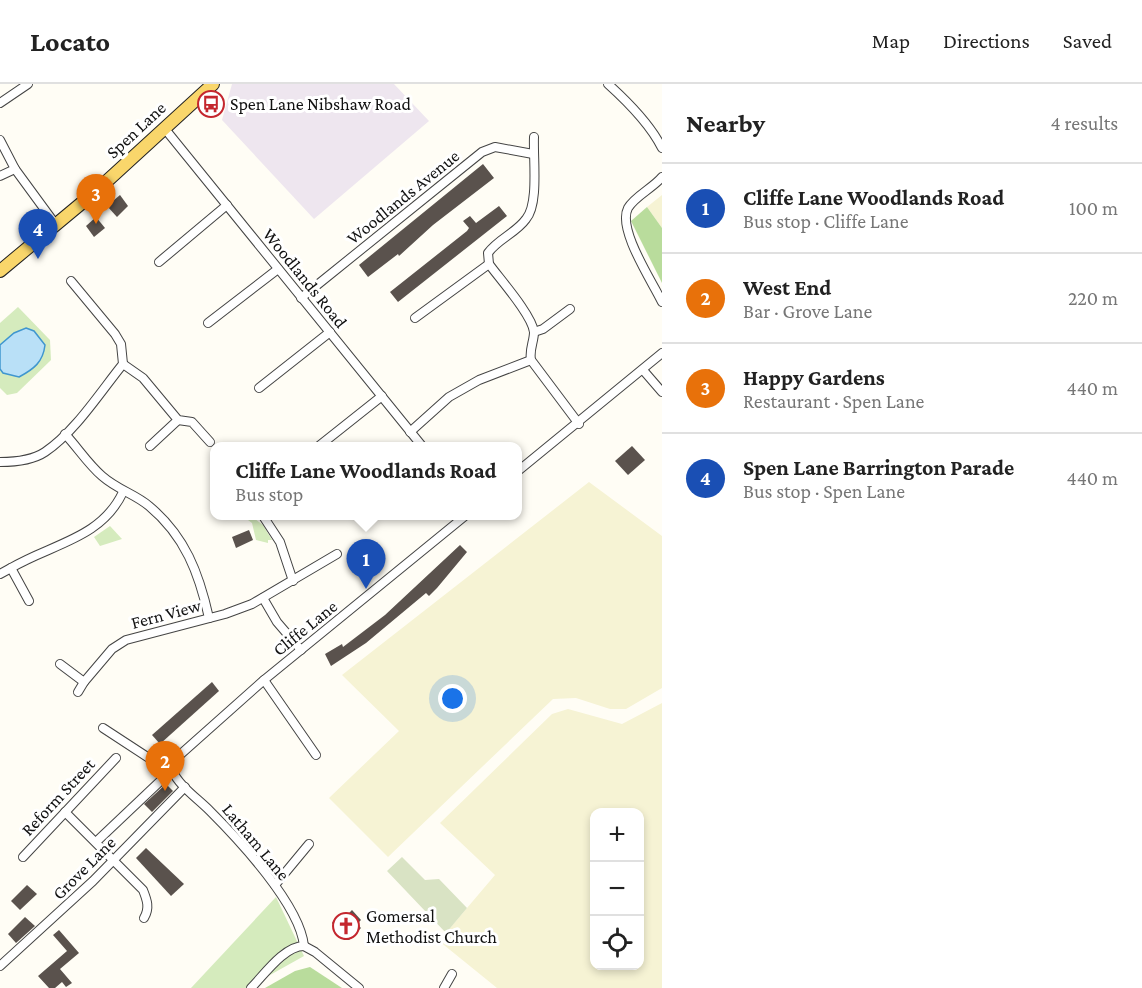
<!DOCTYPE html>
<meta charset="utf-8">
<style>
:root{--surface:#fff;--page:#f6f6f6;--text:#222;--muted:#767676;--line:#e0e0e0;--accent:#c4262e}
body{margin:0;font-family:"Crimson Pro",serif;background:var(--page);color:var(--text)}
.controls{position:absolute;right:18px;bottom:18px;display:grid;overflow:hidden;border-radius:12px;box-shadow:0 3px 9px #0003}
.controls button{width:54px;height:54px;display:grid;place-items:center;padding:0;border:0;border-bottom:2px solid var(--line);background:var(--surface);color:var(--text);font:30px sans-serif}
.you{position:absolute;left:453px;top:615px;width:21px;height:21px;margin:-15px;border:4px solid #fff;border-radius:50%;background:#1a73e8;box-shadow:0 0 0 9px #1a73e833}
.badge{display:grid;place-items:center;width:39px;height:39px;border-radius:50%;background:var(--accent);color:#fff;font-size:20px;font-weight:700}
.pin{position:absolute;translate:-50% -50px;filter:drop-shadow(0 2px 3px #0008)}
.pin::after{content:'';position:absolute;top:32px;width:21px;height:18px;background:inherit;clip-path:polygon(0 0,100% 0,50% 100%)}
.popup{position:absolute;left:210px;top:358px;width:312px;height:78px;box-sizing:border-box;display:grid;place-content:center;border-radius:12px;background:var(--surface);filter:drop-shadow(0 2px 4px #0005);font-size:20px;white-space:nowrap;color:var(--muted)}
.popup b{font-size:22px;color:var(--text)}
.popup::after{content:'';position:absolute;left:50%;top:100%;margin-left:-12px;border:12px solid transparent;border-top-color:var(--surface)}
.list{margin:0;padding:0;list-style:none}
h2{display:flex;justify-content:space-between;align-items:center;height:78px;margin:0;padding:0 24px;font-size:26px}
h2 small{font-size:20px;font-weight:400;color:var(--muted)}
.list li{display:grid;grid-template-columns:39px 1fr auto;gap:18px;align-items:center;box-sizing:border-box;height:90px;padding:0 24px;border-top:2px solid var(--line)}
.list b{display:block;font-size:22px;white-space:nowrap}
.list p{margin:0;font-size:20px;white-space:nowrap;color:var(--muted)}
.list em{font-size:20px;font-style:normal;color:var(--muted)}
.icon{flex:none;width:33px;height:33px;fill:none;stroke:currentColor;stroke-width:2;stroke-linecap:round;stroke-linejoin:round}
.map{position:relative;flex:none;width:662px;height:904px;overflow:hidden}
header{display:flex;align-items:center;gap:36px;box-sizing:border-box;height:84px;padding:0 30px;background:var(--surface);border-bottom:2px solid var(--line)}
header strong{font-size:28px}
nav{display:flex;gap:33px;margin-inline-start:auto;font-size:21px}
main{display:flex}
aside{flex:1;background:var(--surface)}
.map>svg:first-child{display:block}
</style>
<header>
<strong>Locato</strong>
<nav><a>Map</a><a>Directions</a><a>Saved</a></nav>
</header>
<main>
<div class="map">
<svg width="662" height="904" viewBox="0 0 662 904">
<rect width="100%" height="100%" fill="#fffdf5"/>
<polygon fill="#eee6ef" points="232,0 394,0 429,37 314,135 222,36"/>
<g fill="#f6f3d4" fill-rule="evenodd">
<polygon points="662,111 662,144 647,123"/>
<polygon points="589,398 662,452 662,604 626,625 610,625 576,614 553,615 388,773 329,714 399,647 342,591"/>
<path d="M 662,619 L 662,904 L 497,904 L 439,857 L 495,791 L 440,739 L 552,630 L 568,625 L 622,640 ZM 594,728 L 640,728 L 640,882 L 594,882 Z"/>
</g>
<g fill="#d5ebbd">
<polygon points="18,223 50,256 51,276 17,309 7,311 0,304 0,239"/>
<polygon points="251,432 263,441 272,456 268,456 268,459 256,456 252,439 248,436"/>
<polygon points="110,442 122,455 100,462 94,453"/>
<polygon points="276,813 304,872 247,904 191,904"/>
</g>
<g fill="#b9dc9c">
<polygon points="647,123 662,144 662,199 631,137"/>
<polygon points="310,883 342,904 265,904 295,887"/>
</g>
<polygon fill="#d9e3c4" points="402,773 425,796 439,795 467,824 446,849 387,787"/>
<path fill="#b9e0f7" stroke="#3f96cf" stroke-width="1.5" d="M 26,244 L 34,247 L 45,261 C 43,278 34,285 19,293 L 3,289 L 0,285 L 0,261 L 14,249 Z"/>
<g fill="#5a524d">
<polygon points="483,80 494,94 433,141 399,172 398,170 368,193 359,181"/>
<polygon points="120,111 128,122 117,133 107,122"/>
<polygon points="499,122 507,132 398,218 390,208 467,147 469,144 463,137 470,132 476,139"/>
<polygon points="96,133 105,144 94,153 86,142"/>
<polygon points="632,362 645,376 628,391 615,377"/>
<polygon points="249,446 253,456 236,464 232,453"/>
<polygon points="460,461 467,468 437,504 429,512 426,509 366,559 331,582 325,570 342,560 343,563 385,531"/>
<polygon points="212,598 219,607 160,660 152,651"/>
<polygon points="166,700 173,707 152,728 144,720"/>
<polygon points="146,764 184,800 171,812 136,774"/>
<polygon points="27,801 37,810 20,826 11,817"/>
<polygon points="352,826 361,836 357,840 361,844 349,856 344,856 332,839 337,833 341,837"/>
<polygon points="25,833 35,842 16,859 8,850"/>
<polygon points="59,846 79,869 60,885 72,899 66,903 62,898 55,904 49,904 38,892 67,867 53,851"/>
</g>
<g fill="none" stroke-linecap="round" stroke-linejoin="round">
<defs>
<g id="minor">
<path d="M 608,0 C 628,18 650,40 662,64"/>
<polyline points="0,19 28,0"/>
<polyline points="165,45 422,362"/>
<path d="M 534,53 C 533,75 539,120 526,135 C 516,149 498,155 488,169 L 489,180 C 499,194 532,231 534,248 C 534,258 529,265 531,276 L 579,340"/>
<polyline points="0,56 15,85 56,141"/>
<polyline points="0,92 15,85"/>
<path d="M 662,93 C 653,104 635,112 628,124 C 617,145 652,197 662,218"/>
<polyline points="159,178 227,121"/>
<polyline points="301,214 482,68 495,63 533,70"/>
<polyline points="415,234 489,180"/>
<polyline points="208,239 278,185"/>
<polyline points="534,248 543,245 570,225"/>
<polyline points="123,280 143,294 178,336 192,338 210,358"/>
<polyline points="643,286 662,308"/>
<polyline points="259,304 330,248"/>
<polyline points="410,348 449,313 479,296 531,276"/>
<path d="M 65,350 C 78,364 88,380 102,392 C 118,406 135,410 149,422 C 185,452 199,489 209,534"/>
<polyline points="150,362 178,336"/>
<polyline points="319,362 382,312"/>
<path d="M 0,378 C 15,378 33,376 45,368 C 75,348 101,307 123,280 L 121,260 L 115,250 L 71,197"/>
<polyline points="518,387 662,269"/>
<polyline points="263,432 280,458 293,497"/>
<polyline points="0,490 11,484"/>
<polyline points="263,514 277,538 301,566"/>
<path d="M 29,517 L 11,484 C 51,460 101,455 123,408"/>
<polyline points="60,580 84,598 112,565 126,556 225,530 252,520 337,470"/>
<polyline points="264,596 316,671"/>
<polyline points="78,608 84,598"/>
<polyline points="103,644 155,678 172,686"/>
<polyline points="172,686 175,676 182,669 264,596 465,432"/>
<path d="M 172,686 C 179,702 197,714 210,727 C 239,756 300,821 304,862"/>
<path d="M 65,728 L 143,806 C 147,816 150,824 144,834"/>
<polyline points="96,758 172,686"/>
<polyline points="23,773 116,674"/>
<polyline points="275,801 309,760"/>
<polyline points="304,862 315,868 359,904"/>
<polyline points="0,882 93,797 185,703"/>
<path d="M 251,904 C 264,891 284,862 304,862"/>
<polyline points="444,904 452,890"/>
</g>
<polyline id="primary" points="0,187 95,108 213,0"/>
</defs>
<use href="#minor" stroke="#444" stroke-width="10"/>
<use href="#primary" stroke="#222" stroke-width="14"/>
<use href="#minor" stroke="#fff" stroke-width="8"/>
<use href="#primary" stroke="#f9d66b" stroke-width="12"/>
</g>
<defs>
<symbol id="bus-ring" viewBox="-11 -11 22 22"><circle r="9.5" fill="#fff" stroke="#c4262e" stroke-width="1.5"/><path d="M-5-6H5V4H4V6H2V4H-2V6H-4V4H-5ZM-3.5-4V0h7V-4ZM-3.5 1.2v1.5H-2V1.2ZM2 1.2v1.5H3.5V1.2Z" fill="#c4262e"/></symbol>
<symbol id="church-ring" viewBox="-11 -11 22 22"><circle r="9.5" fill="#fff" stroke="#c4262e" stroke-width="1.5"/><path d="M-1.2-6h2.4v3.5h3.3v2.4h-3.3V6h-2.4V-.1h-3.3v-2.4h3.3Z" fill="#c4262e"/></symbol>
</defs>
<g fill-rule="evenodd">
<use href="#bus-ring" x="196" y="5" width="30" height="30"/>
<use href="#church-ring" x="331" y="827" width="30" height="30"/>
</g>
<g text-anchor="middle" dominant-baseline="central" stroke-width="6" stroke-linejoin="round" paint-order="stroke">
<g font-size="18" fill="#111" stroke="#fff" text-anchor="start">
<text x="230" y="20">Spen Lane Nibshaw Road</text>
<text x="366" y="832">Gomersal<tspan x="366" dy="21">Methodist Church</tspan></text>
</g>
<g font-size="18" fill="#111" stroke="#fff">
<text transform="translate(136 46) rotate(-43)">Spen Lane</text>
<text transform="translate(403 113) rotate(-39)">Woodlands Avenue</text>
<text transform="translate(305 194) rotate(51)">Woodlands Road</text>
<text transform="translate(166 530) rotate(-15)">Fern View</text>
<text transform="translate(305 544) rotate(-39)">Cliffe Lane</text>
<text transform="translate(58 713) rotate(-47)">Reform Street</text>
<text transform="translate(256 758) rotate(50)">Latham Lane</text>
<text transform="translate(84 784) rotate(-45)">Grove Lane</text>
</g>
</g>
</svg>
<div class="controls">
<button>+</button>
<button>−</button>
<button><svg class="icon" aria-label="locate" viewBox="0 0 24 24"><circle cx="12" cy="12" r="6"/><path d="M12 2v4M12 18v4M2 12h4M18 12h4"/></svg></button>
</div>
<div class="you"></div>
<div class="pin badge" style="left:366px;top:505px;background:#1a4fb4">1</div>
<div class="popup"><b>Cliffe Lane Woodlands Road</b>Bus stop</div>
<div class="pin badge" style="left:165px;top:707px;background:#e8710a">2</div>
<div class="pin badge" style="left:96px;top:140px;background:#e8710a">3</div>
<div class="pin badge" style="left:38px;top:175px;background:#1a4fb4">4</div>
</div>
<aside>
<h2>Nearby<small>4 results</small></h2>
<ul class="list">
<li><span class="badge" style="background:#1a4fb4">1</span><div><b>Cliffe Lane Woodlands Road</b><p>Bus stop · Cliffe Lane</p></div><em>100 m</em></li>
<li><span class="badge" style="background:#e8710a">2</span><div><b>West End</b><p>Bar · Grove Lane</p></div><em>220 m</em></li>
<li><span class="badge" style="background:#e8710a">3</span><div><b>Happy Gardens</b><p>Restaurant · Spen Lane</p></div><em>440 m</em></li>
<li><span class="badge" style="background:#1a4fb4">4</span><div><b>Spen Lane Barrington Parade</b><p>Bus stop · Spen Lane</p></div><em>440 m</em></li>
</ul>
</aside>
</main>
